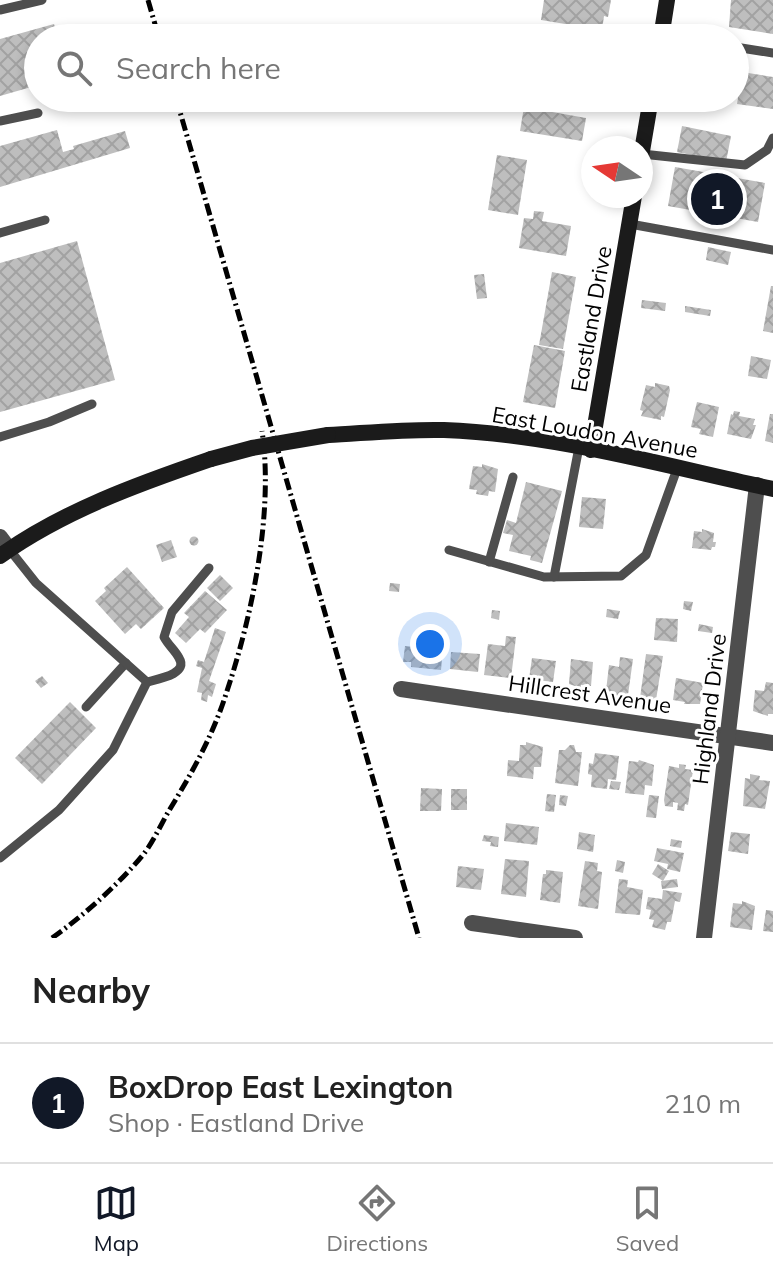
<!DOCTYPE html>
<meta charset="utf-8">
<style>
:root{--surface:#fff;--page:#f2f2f2;--text:#222;--muted:#767676;--line:#e0e0e0;--accent:#111827}
body{margin:0;font-family:Mulish,sans-serif;background:var(--page);color:var(--text)}
.compass{position:absolute;left:581px;top:136px;width:72px;height:72px;border-radius:50%;background:var(--surface);box-shadow:0 4px 12px #0003;rotate:283deg}
.you{position:absolute;left:430px;top:644px;width:28px;height:28px;margin:-20px;border:6px solid #fff;border-radius:50%;background:#1a73e8;box-shadow:0 0 0 12px #1a73e833}
.badge{display:grid;place-items:center;width:52px;height:52px;border-radius:50%;background:var(--accent);color:#fff;font-size:26px;font-weight:700}
.pin{position:absolute;translate:-50% -50%;border:4px solid #fff;box-shadow:0 2px 8px #0006}
.list{margin:0;padding:0;list-style:none}
h2{display:flex;justify-content:space-between;align-items:center;height:104px;margin:0;padding:0 32px;font-size:34px}
h2 small{font-size:26px;font-weight:400;color:var(--muted)}
.list li{display:grid;grid-template-columns:52px 1fr auto;gap:24px;align-items:center;box-sizing:border-box;height:120px;padding:0 32px;border-top:2px solid var(--line)}
.list b{display:block;font-size:30px;white-space:nowrap}
.list p{margin:0;font-size:26px;white-space:nowrap;color:var(--muted)}
.list em{font-size:26px;font-style:normal;color:var(--muted)}
.icon{flex:none;width:44px;height:44px;fill:none;stroke:currentColor;stroke-width:2;stroke-linecap:round;stroke-linejoin:round}
.map{position:relative;flex:none;width:773px;height:938px;overflow:hidden}
.search{position:absolute;background:var(--surface);box-shadow:0 4px 12px #0003;left:24px;right:24px;top:24px;height:88px;display:flex;align-items:center;gap:20px;box-sizing:border-box;padding:0 28px;border-radius:44px;color:var(--muted);font-size:30px}
.sheet{height:224px;background:var(--surface)}
nav{display:flex;justify-content:space-around;align-items:center;box-sizing:border-box;height:112px;border-top:2px solid var(--line);background:var(--surface);font-size:22px;color:var(--muted)}
nav a{display:grid;justify-items:center;gap:4px}
nav .on{color:var(--accent)}
.map>svg:first-child{display:block}
</style>
<div class="map">
<svg width="773" height="938" viewBox="0 0 773 938">
<defs>
<pattern id="building-cross-hatch" width="8" height="8" patternUnits="userSpaceOnUse" patternTransform="scale(2)"><rect width="8" height="8" fill="#bebebe"/><path d="M0 0l8 8M0 8l8-8" fill="none" stroke="#a2a2a2"/></pattern>
</defs>
<rect width="100%" height="100%" fill="#fff"/>
<g fill="url(#building-cross-hatch)">
<polygon points="544,0 611,0 608,17 604,16 602,30 541,20"/>
<polygon points="731,0 773,0 773,34 729,27"/>
<polygon points="54,24 58,38 38,38 38,85 0,96 0,39"/>
<polygon points="473,26 533,36 533,38 471,38"/>
<polygon points="742,72 773,77 773,109 737,104"/>
<polygon points="503,98 558,98 556,109"/>
<polygon points="524,107 586,118 582,141 520,131"/>
<polygon points="682,126 731,136 726,162 677,152"/>
<polygon points="57,130 63,152 74,149 73,146 125,131 130,148 0,187 0,146"/>
<polygon points="497,155 527,160 518,215 488,210"/>
<polygon points="675,167 765,183 758,222 668,206"/>
<polygon points="534,211 544,212 542,221 571,226 566,256 519,248 524,218 533,219"/>
<polygon points="77,241 115,380 0,412 0,263"/>
<polygon points="708,247 731,252 728,265 706,260"/>
<polygon points="552,272 576,277 563,349 539,345"/>
<polygon points="484,274 487,298 477,299 474,275"/>
<polygon points="771,286 773,286 773,333 763,331"/>
<polygon points="642,300 666,303 665,311 641,308"/>
<polygon points="685,306 711,310 710,316 685,312"/>
<polygon points="534,345 565,351 555,408 523,402"/>
<polygon points="751,356 771,360 767,379 748,376"/>
<polygon points="655,383 669,386 670,390 664,417 661,416 661,420 641,416 643,411 640,410 646,385 655,387"/>
<polygon points="697,402 719,407 713,437 699,434 701,429 691,427"/>
<polygon points="734,411 740,412 739,416 755,419 753,425 756,425 751,439 727,434 731,414 733,415"/>
<polygon points="770,414 773,414 773,443 765,441"/>
<polygon points="482,464 498,469 495,492 489,491 488,496 476,494 477,490 469,489 473,466 482,467"/>
<polygon points="526,482 562,491 542,563 530,560 531,556 509,551 513,535 503,533 507,520 516,523"/>
<polygon points="582,497 606,499 603,529 579,527"/>
<polygon points="702,529 714,533 713,542 716,542 715,547 712,547 711,550 692,548 694,531 702,532"/>
<circle cx="194" cy="541" r="4.5"/>
<polygon points="171,540 177,557 162,562 156,545"/>
<polygon points="127,567 164,608 141,629 136,624 125,634 95,601 106,591 104,588"/>
<polygon points="220,575 233,588 220,601 207,588"/>
<polygon points="390,583 400,584 399,592 389,591"/>
<polygon points="205,591 227,610 205,633 200,629 186,643 175,633 189,617 184,613"/>
<polygon points="684,601 693,602 691,611 683,609"/>
<polygon points="607,609 620,611 618,619 606,617"/>
<polygon points="492,610 500,611 499,620 491,618"/>
<polygon points="656,618 678,619 677,642 654,640"/>
<polygon points="699,624 713,627 712,633 698,631"/>
<polygon points="215,628 226,632 209,681 216,684 212,697 208,695 207,702 201,700 202,693 197,692 202,668 196,666 198,660 204,662"/>
<polygon points="506,636 516,637 511,678 484,675 488,644 505,646"/>
<polygon points="413,643 443,646 441,670 411,667 411,662 403,662 405,646 413,647"/>
<polygon points="451,652 480,654 478,672 450,669"/>
<polygon points="646,654 663,656 656,700 640,698"/>
<polygon points="620,657 633,659 628,695 625,694 624,699 609,697 609,692 606,691 609,665 619,667"/>
<polygon points="532,658 556,661 553,682 529,679"/>
<polygon points="571,659 593,662 591,686 581,685 581,688 569,684"/>
<polygon points="42,676 48,683 41,688 35,681"/>
<polygon points="676,678 703,683 700,704 684,704 685,702 673,700"/>
<polygon points="766,682 773,683 773,714 768,714 768,716 753,711 755,690 764,691"/>
<polygon points="70,702 96,728 42,784 15,758"/>
<polygon points="526,742 543,747 541,767 534,767 533,779 507,776 508,760 519,761 520,745 526,745"/>
<polygon points="570,745 574,745 576,752 582,752 578,786 555,783 559,750 565,750"/>
<polygon points="595,753 619,756 616,780 608,779 607,789 591,787 592,775 588,774 589,763 593,764"/>
<polygon points="639,760 654,765 652,786 645,785 644,795 625,793 629,761 638,762"/>
<polygon points="679,764 686,765 685,769 693,770 688,805 685,804 684,811 677,810 678,803 673,802 673,807 665,806 664,800 669,766 679,768"/>
<polygon points="750,774 760,776 759,780 770,781 765,809 743,806 745,778 750,779"/>
<polygon points="611,781 621,782 619,790 609,789"/>
<polygon points="421,788 442,789 441,811 420,811"/>
<rect x="451" y="789" width="16" height="21"/>
<polygon points="547,794 556,795 554,812 545,811"/>
<polygon points="560,795 568,796 566,806 559,805"/>
<polygon points="649,795 659,796 656,818 646,817"/>
<polygon points="506,823 539,827 537,845 504,841"/>
<polygon points="579,832 595,835 593,852 577,849"/>
<polygon points="731,832 750,834 748,854 728,851"/>
<polygon points="484,835 499,837 498,847 490,846 491,842 482,841"/>
<polygon points="671,839 682,841 681,848 670,846"/>
<polygon points="657,848 684,853 680,872 667,869 668,864 654,861"/>
<polygon points="505,859 529,861 526,897 501,894"/>
<polygon points="617,860 625,862 623,873 615,871"/>
<polygon points="585,861 598,863 597,871 602,872 598,909 578,906"/>
<polygon points="658,864 669,871 663,881 652,874"/>
<polygon points="458,866 484,869 481,890 456,887"/>
<polygon points="546,870 563,872 560,903 540,900 543,874 546,874"/>
<polygon points="619,879 628,880 627,887 643,890 640,915 615,913"/>
<polygon points="677,879 678,887 662,889 661,881"/>
<polygon points="663,890 682,893 680,902 675,901 671,922 667,922 665,930 652,927 654,920 649,919 651,910 646,909 648,897 662,899"/>
<polygon points="742,901 755,906 752,930 730,927 733,903 742,904"/>
<polygon points="766,910 773,911 773,932 763,931"/>
</g>
<g fill="none" stroke-linecap="round" stroke-linejoin="round">
<g stroke="#4e4e4e" stroke-width="9">
<polyline points="0,10 42,0"/>
<polyline points="662,35 680,38"/>
<polyline points="735,47 773,53"/>
<polyline points="735,81 736,81"/>
<polyline points="0,121 38,113"/>
<polyline points="642,154 745,165 767,150 773,138"/>
<polyline points="630,224 773,250"/>
<polyline points="0,233 45,220"/>
<polyline points="0,437 49,422 92,404"/>
<polyline points="449,550 544,577 621,576 646,555 677,469"/>
<polyline points="489,562 513,477"/>
<polyline points="554,577 579,447"/>
<path d="M 147,682 C 158,679 189,674 179,658 C 175,650 168,645 164,637 L 172,612 L 209,568"/>
<polyline points="86,707 126,663"/>
<polyline points="0,858 59,810 113,750 147,682 36,583 9,549"/>
</g>
<g stroke="#4e4e4e" stroke-width="16">
<polyline points="0,537 9,549"/>
<polyline points="401,689 773,743"/>
<polyline points="472,923 575,938"/>
<polyline points="704,938 757,485"/>
</g>
<g stroke="#1b1b1b" stroke-width="16">
<polyline points="661,38 667,0"/>
<polyline points="641,157 651,98"/>
<path d="M 328,435 C 366,433 405,429 444,430 C 555,434 665,466 773,489"/>
<polyline points="591,450 634,196"/>
<path d="M 0,556 C 63,511 138,484 211,459"/>
</g>
<g stroke="#000" stroke-width="5" stroke-dasharray="12 4 2 4" stroke-linecap="butt">
<polyline points="148,0 159,38"/>
<polyline points="176,98 419,938"/>
<path d="M 52,938 C 83,916 118,885 142,856 C 153,843 161,824 170,809 C 192,773 213,735 226,694 C 252,617 274,512 262,431"/>
</g>
<polyline stroke="#1b1b1b" stroke-width="16" points="211,459 252,448 328,435"/>
</g>
<g text-anchor="middle" dominant-baseline="central" stroke-width="6" stroke-linejoin="round" paint-order="stroke">
<g font-size="22" fill="#000" stroke="#fff">
<text transform="translate(591 319) rotate(-80)">Eastland Drive</text>
<text transform="translate(595 432) rotate(10)">East Loudon Avenue</text>
<text transform="translate(590 694) rotate(8)">Hillcrest Avenue</text>
<text transform="translate(709 709) rotate(-83)">Highland Drive</text>
</g>
</g>
</svg>
<svg class="compass" viewBox="-18 -18 36 36"><path d="M0-13l5 13h-10z" fill="#e53935"/><path d="M0 13l5-13h-10z" fill="#767676"/></svg>
<div class="you"></div>
<div class="pin badge" style="left:717px;top:199px">1</div>
<div class="search"><svg class="icon" aria-label="search" viewBox="0 0 24 24"><circle cx="10" cy="10" r="6"/><path d="M15 15l6 6"/></svg>Search here</div>
</div>
<section class="sheet">
<h2>Nearby<small></small></h2>
<ul class="list">
<li><span class="badge">1</span><div><b>BoxDrop East Lexington</b><p>Shop · Eastland Drive</p></div><em>210 m</em></li>
</ul>
</section>
<nav>
<a class="on"><svg class="icon" aria-label="map" viewBox="0 0 24 24"><path d="M3 6l6-2 6 2 6-2v14l-6 2-6-2-6 2zM9 4v14M15 6v14"/></svg>Map</a>
<a><svg class="icon" aria-label="directions" viewBox="0 0 24 24"><path d="M12 3l9 9-9 9-9-9zM9 14v-3h6M13 9l2 2-2 2"/></svg>Directions</a>
<a><svg class="icon" aria-label="saved" viewBox="0 0 24 24"><path d="M7 4h10v16l-5-4-5 4z"/></svg>Saved</a>
</nav>
